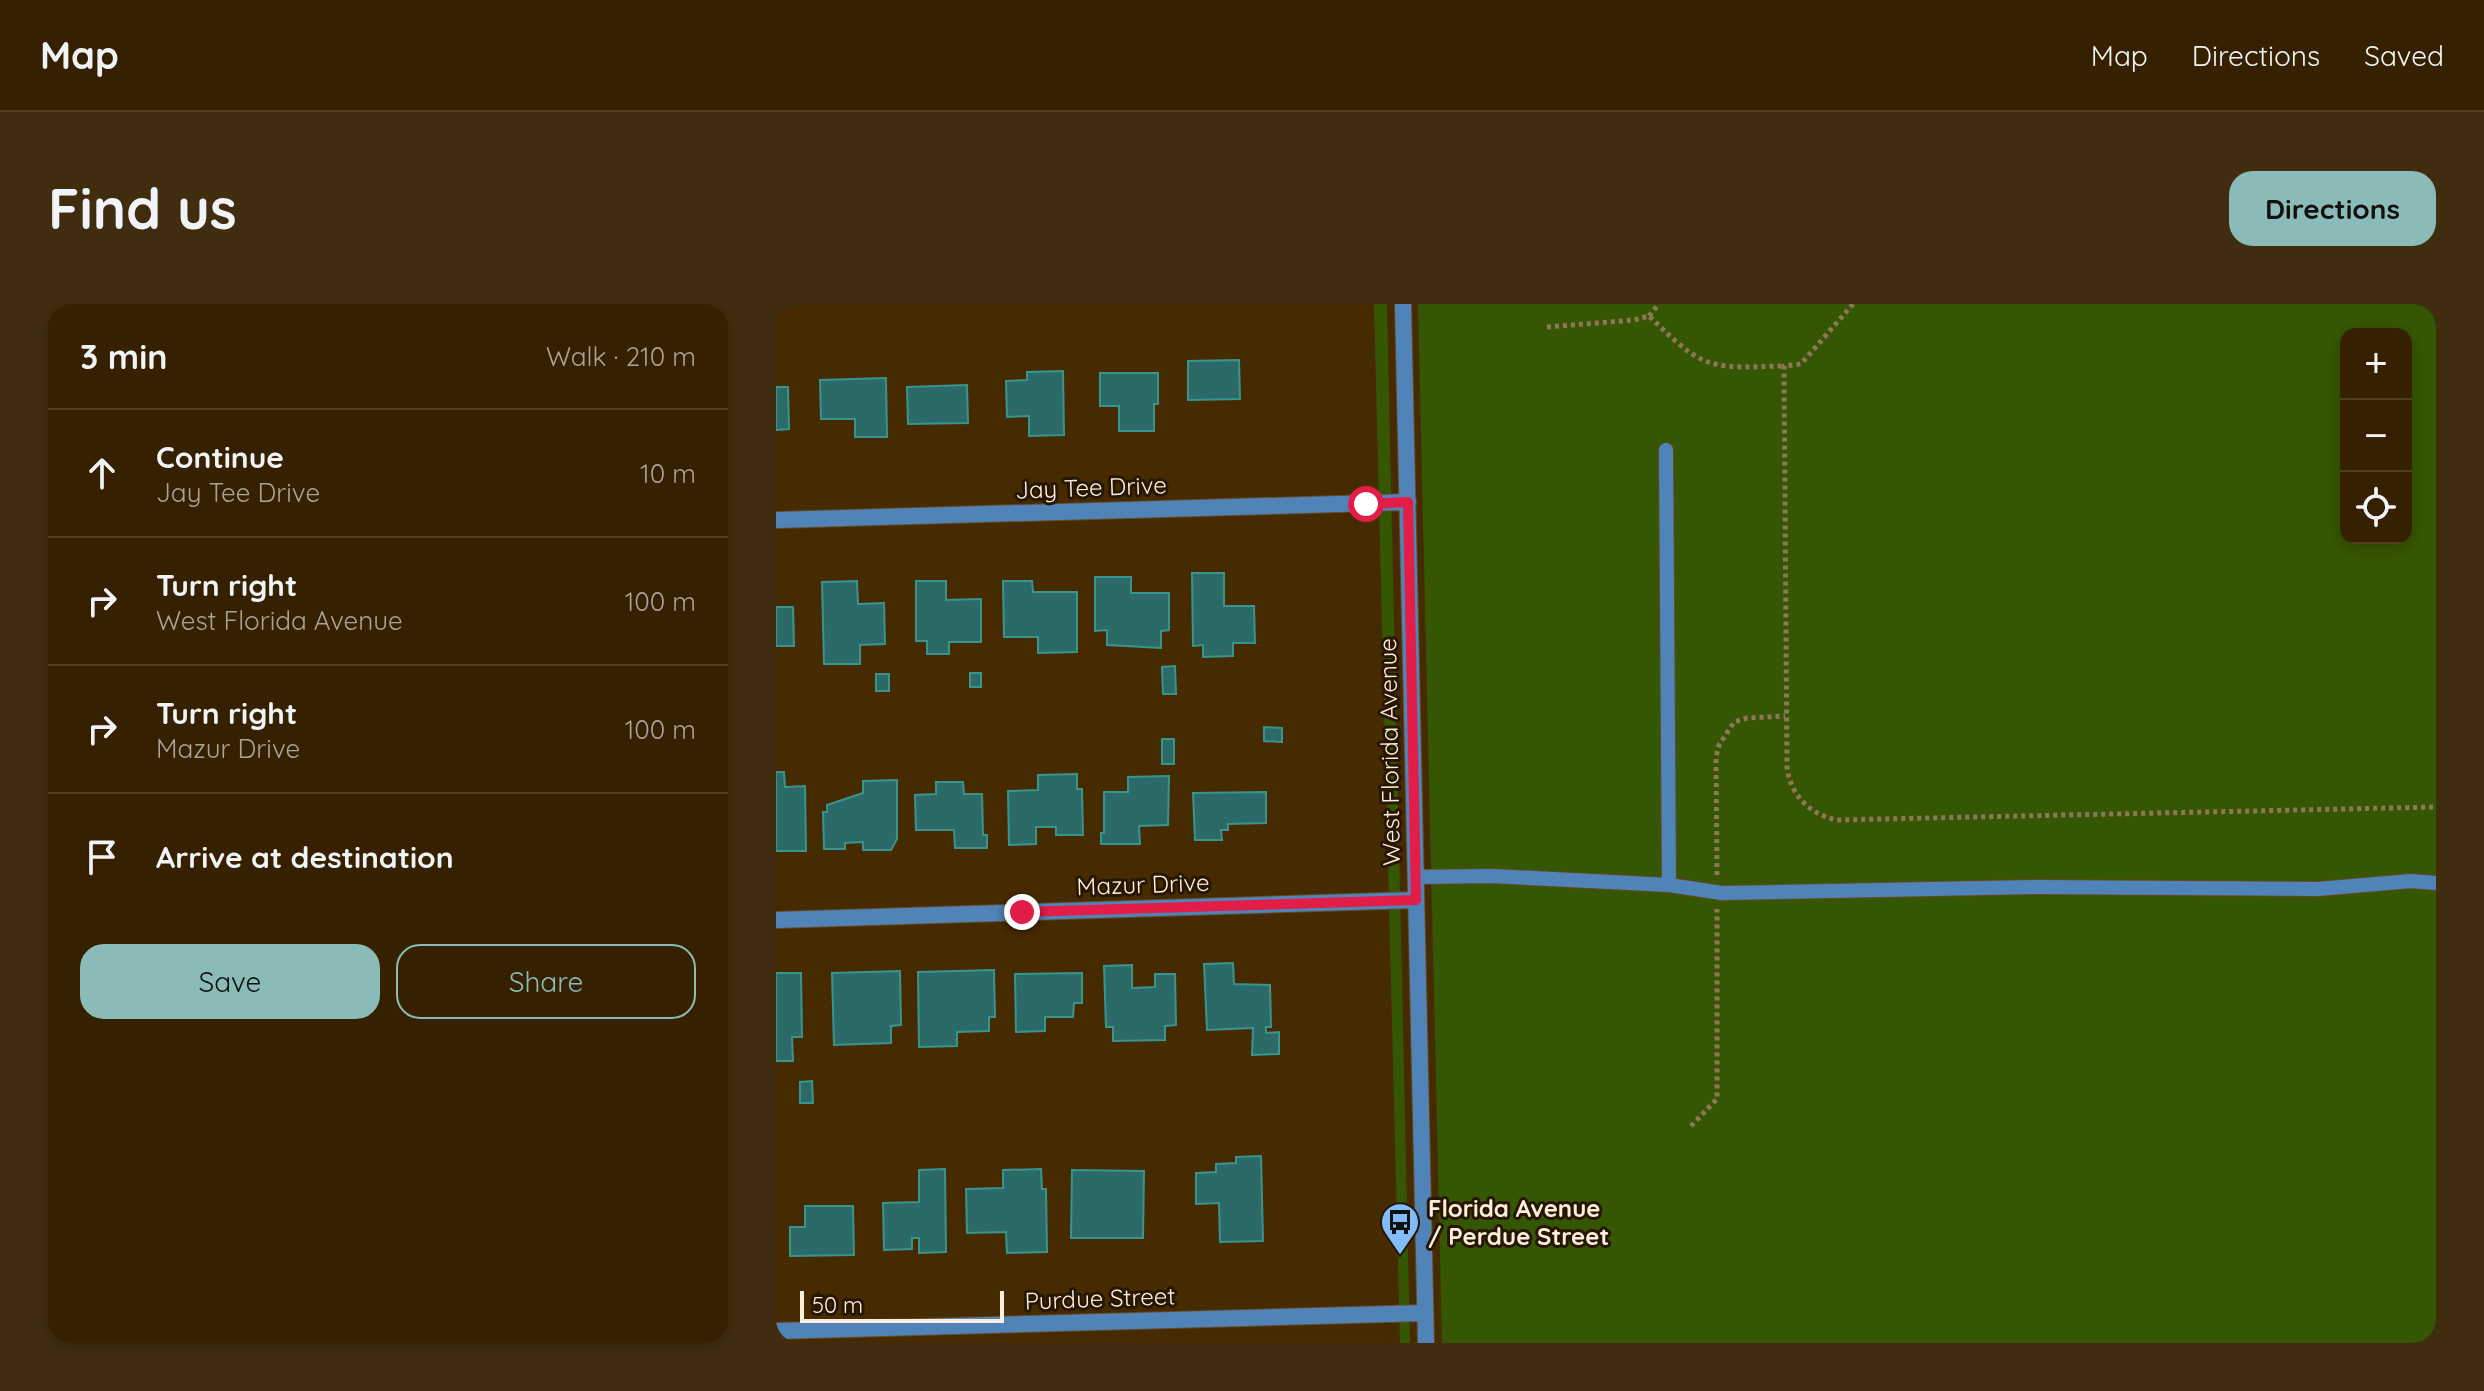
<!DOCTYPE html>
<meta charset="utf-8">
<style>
:root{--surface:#352000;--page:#402d0f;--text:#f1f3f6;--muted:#aaa399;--line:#4f3e22;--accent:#8bbbb9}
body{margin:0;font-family:Quicksand,sans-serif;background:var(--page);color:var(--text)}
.controls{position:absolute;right:24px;top:24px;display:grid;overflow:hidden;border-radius:16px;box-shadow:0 4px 12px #0003}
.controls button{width:72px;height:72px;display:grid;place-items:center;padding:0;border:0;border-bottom:2px solid var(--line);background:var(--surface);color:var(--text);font:40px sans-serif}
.scale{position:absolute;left:24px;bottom:20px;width:204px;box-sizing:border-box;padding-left:8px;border:4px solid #fceede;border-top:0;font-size:22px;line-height:28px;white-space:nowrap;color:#fceede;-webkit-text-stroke:6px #261602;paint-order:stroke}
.stop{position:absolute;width:24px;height:24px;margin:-18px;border:6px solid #e11d48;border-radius:50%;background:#fff}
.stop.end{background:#e11d48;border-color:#fff;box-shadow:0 2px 8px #0008}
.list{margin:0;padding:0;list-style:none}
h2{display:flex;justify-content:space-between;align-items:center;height:104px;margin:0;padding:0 32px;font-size:34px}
h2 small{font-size:26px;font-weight:400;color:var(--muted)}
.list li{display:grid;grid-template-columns:52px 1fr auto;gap:24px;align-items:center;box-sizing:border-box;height:128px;padding:0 32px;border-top:2px solid var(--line)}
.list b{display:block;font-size:30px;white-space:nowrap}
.list p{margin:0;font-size:26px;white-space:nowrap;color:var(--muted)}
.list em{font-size:26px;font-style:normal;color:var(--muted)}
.actions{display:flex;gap:16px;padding:24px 32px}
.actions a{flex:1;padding:18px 0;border:2px solid var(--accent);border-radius:24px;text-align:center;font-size:28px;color:var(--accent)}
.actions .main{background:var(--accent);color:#111}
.icon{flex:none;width:44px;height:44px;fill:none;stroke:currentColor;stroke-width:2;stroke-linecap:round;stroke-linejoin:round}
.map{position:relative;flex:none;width:1660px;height:1039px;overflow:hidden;border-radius:24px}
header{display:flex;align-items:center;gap:48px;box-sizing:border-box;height:112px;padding:0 40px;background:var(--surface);border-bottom:2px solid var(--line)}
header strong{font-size:38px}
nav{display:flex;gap:44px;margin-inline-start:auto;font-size:28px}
.intro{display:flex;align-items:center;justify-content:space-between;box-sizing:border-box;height:192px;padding:0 48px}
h1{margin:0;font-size:56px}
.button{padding:20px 36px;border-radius:24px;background:var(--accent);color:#111;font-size:28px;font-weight:700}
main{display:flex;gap:48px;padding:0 48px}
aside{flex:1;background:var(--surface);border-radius:24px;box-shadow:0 4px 12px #0003}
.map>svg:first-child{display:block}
</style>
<header>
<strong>Map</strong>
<nav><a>Map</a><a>Directions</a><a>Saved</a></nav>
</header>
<div class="intro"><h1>Find us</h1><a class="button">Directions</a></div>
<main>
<aside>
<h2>3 min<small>Walk · 210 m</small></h2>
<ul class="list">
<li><svg class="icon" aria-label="ahead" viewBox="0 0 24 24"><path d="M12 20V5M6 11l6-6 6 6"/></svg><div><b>Continue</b><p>Jay Tee Drive</p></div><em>10 m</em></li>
<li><svg class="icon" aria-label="right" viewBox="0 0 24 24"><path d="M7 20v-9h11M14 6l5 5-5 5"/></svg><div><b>Turn right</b><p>West Florida Avenue</p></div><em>100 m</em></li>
<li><svg class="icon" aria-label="right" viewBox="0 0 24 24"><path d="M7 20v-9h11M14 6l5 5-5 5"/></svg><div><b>Turn right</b><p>Mazur Drive</p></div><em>100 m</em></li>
<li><svg class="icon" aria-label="arrive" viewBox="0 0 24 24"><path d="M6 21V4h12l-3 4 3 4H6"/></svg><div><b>Arrive at destination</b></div></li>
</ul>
<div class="actions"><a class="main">Save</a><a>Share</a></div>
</aside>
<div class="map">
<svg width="1660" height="1039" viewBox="0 0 1660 1039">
<rect width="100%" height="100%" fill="#472b00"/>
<g fill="#355602" fill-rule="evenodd">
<polygon points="598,0 611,0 634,1039 624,1039"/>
<path d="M 642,0 L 1660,0 L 1660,1039 L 666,1039 ZM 1570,30 L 1630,30 L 1630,234 L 1570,234 Z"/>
</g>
<g fill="#2b6a67" stroke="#399490" stroke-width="2">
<polygon points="463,56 464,95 412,96 412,57"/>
<polygon points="287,67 288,131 253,132 253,112 231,113 230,77 251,76 251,68"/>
<polygon points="324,69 382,69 382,100 378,100 378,127 343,127 343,102 324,102"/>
<polygon points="110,74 111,133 79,133 79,115 45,115 44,76"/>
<polygon points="191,81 192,119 132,120 131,83"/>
<polygon points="0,83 12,83 13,125 0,126"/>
<polygon points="416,269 448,269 448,302 478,302 479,339 457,339 457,352 427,353 427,341 417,342"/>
<polygon points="319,273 355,273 355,289 393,289 393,326 385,327 385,344 331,341 331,326 319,327"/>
<polygon points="81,277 82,300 108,299 109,340 84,341 84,360 48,360 46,278"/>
<polygon points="140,277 170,277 170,296 205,295 205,338 173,338 173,350 151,350 151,337 140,337"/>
<polygon points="227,277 256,277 257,288 301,288 301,348 262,349 262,333 228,333"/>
<polygon points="0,303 17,303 18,342 0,342"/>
<polygon points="399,362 400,390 387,390 386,363"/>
<rect x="194" y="369" width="11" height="14"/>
<rect x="100" y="370" width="13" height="17"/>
<polygon points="488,423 506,424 506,438 488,437"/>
<rect x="386" y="435" width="12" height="25"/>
<polygon points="0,468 8,468 9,483 29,482 30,547 0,547"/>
<polygon points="301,470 301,485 306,485 307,531 280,531 280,523 260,523 260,540 233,541 232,487 262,486 262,471"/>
<polygon points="393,472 392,521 363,522 364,540 325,540 325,529 328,529 328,488 352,488 352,473"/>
<polygon points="121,476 121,535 115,546 87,546 87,538 69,539 69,545 48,545 47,508 51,508 51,501 87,489 87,477"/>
<polygon points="160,478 187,478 188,490 206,490 207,531 211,531 211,544 179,544 178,526 140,526 139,491 160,490"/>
<polygon points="490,488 490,519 452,520 452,526 445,526 446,536 419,536 417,489"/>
<polygon points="457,659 458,680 494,681 495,723 490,723 490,729 503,728 503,750 476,751 477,724 431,726 428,660"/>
<polygon points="356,661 356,684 379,683 379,670 399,670 400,721 389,722 389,736 337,737 337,723 330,723 328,662"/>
<polygon points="218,666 219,713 213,713 213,727 181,728 181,742 143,743 142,668"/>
<polygon points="124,667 125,721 115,722 115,739 58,741 56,669"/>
<polygon points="0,669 25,669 26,733 16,733 17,757 0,757"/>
<polygon points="306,669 306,699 298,699 297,713 269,713 269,727 240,728 239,670"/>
<polygon points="36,777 37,799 24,799 24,778"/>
<polygon points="485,852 487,937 444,938 443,899 420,900 420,869 440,868 440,860 460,859 460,853"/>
<polygon points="169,865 170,948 143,949 143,934 136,934 136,945 108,946 107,899 143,898 143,866"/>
<polygon points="265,865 266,885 270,885 271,948 231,949 230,928 191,929 190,885 227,884 227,866"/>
<polygon points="296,866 368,867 367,934 295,934"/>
<polygon points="29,902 77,902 78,951 14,952 14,923 29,923"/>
</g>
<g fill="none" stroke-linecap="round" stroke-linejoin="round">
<defs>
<g id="service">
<polyline points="640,573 716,572 893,581 890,146"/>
<polyline points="893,581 946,589 1259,583 1542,585 1635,577 1660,579"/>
</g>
<g id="minor">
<polyline points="0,216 632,198"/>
<polyline points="0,616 640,596"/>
<polyline points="0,1027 649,1009"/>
</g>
<polyline id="tertiary" points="627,0 650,1039"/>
</defs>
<use href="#service" stroke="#644a24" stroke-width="16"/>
<use href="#minor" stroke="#644a24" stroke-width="18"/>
<use href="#tertiary" stroke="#644a24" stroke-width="18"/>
<g stroke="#8e7757" stroke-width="5" stroke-dasharray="4 4" stroke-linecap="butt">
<path d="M 1077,0 L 1025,60 L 1008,62 L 1011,463 C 1014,490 1033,510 1060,516 L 1660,503"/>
<polyline points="873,12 883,0"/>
<path d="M 771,23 L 858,16 L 873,12 C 890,28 910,50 932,58 C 955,66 984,62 1008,62"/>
<polyline points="941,571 940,453 943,441 958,418 971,414 1009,412"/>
<polyline points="915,822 941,795 941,605"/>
</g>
<use href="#service" stroke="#5084b9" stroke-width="14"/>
<use href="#minor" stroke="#5084b9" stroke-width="16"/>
<use href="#tertiary" stroke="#5084b9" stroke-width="16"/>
</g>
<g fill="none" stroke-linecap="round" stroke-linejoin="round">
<polyline stroke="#e11d48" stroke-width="10" points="246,608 640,596 632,198 590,200"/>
</g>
<defs>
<symbol id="bus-pin" viewBox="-11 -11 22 30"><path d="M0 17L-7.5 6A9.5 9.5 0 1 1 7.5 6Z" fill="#82bcfa" stroke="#261602"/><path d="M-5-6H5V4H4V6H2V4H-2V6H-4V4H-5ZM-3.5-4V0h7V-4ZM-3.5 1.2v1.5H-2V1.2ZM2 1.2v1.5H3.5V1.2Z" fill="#111"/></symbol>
</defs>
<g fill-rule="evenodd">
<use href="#bus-pin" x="602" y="896" width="44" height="60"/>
</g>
<g text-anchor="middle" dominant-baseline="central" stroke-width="6" stroke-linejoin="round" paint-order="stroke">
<g font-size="24" fill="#fceede" stroke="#261602">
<text transform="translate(315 183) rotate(-2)">Jay Tee Drive</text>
<text transform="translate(613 448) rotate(-91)">West Florida Avenue</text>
<text transform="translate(367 580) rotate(-2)">Mazur Drive</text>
<text transform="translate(324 994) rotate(-2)">Purdue Street</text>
</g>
<g font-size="24" font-weight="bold" fill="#fceede" stroke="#261602" text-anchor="start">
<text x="652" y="904">Florida Avenue<tspan x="652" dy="28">/ Perdue Street</tspan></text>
</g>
</g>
</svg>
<div class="controls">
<button>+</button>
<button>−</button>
<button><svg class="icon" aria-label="locate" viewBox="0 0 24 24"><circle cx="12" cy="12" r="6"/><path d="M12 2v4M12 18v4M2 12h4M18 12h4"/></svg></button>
</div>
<div class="scale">50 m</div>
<div class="stop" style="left:590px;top:200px"></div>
<div class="stop end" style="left:246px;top:608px"></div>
</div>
</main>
